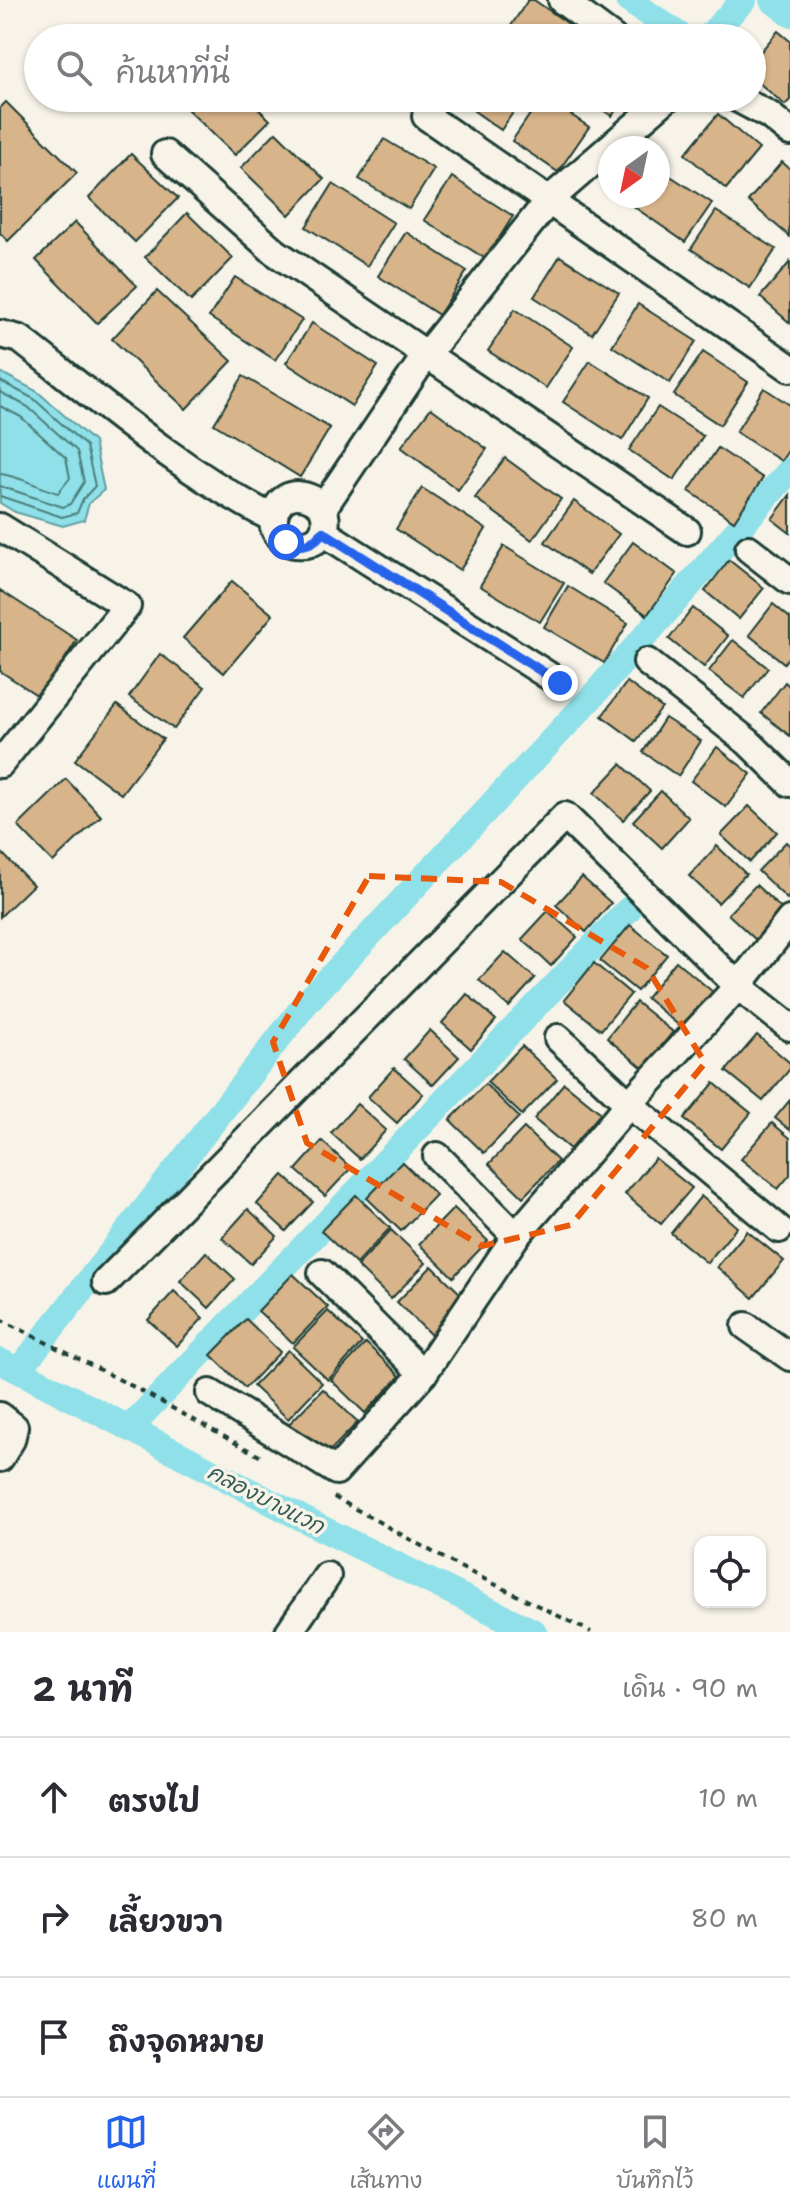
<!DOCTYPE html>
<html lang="th">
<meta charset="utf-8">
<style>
:root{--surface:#fff;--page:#f7f7f7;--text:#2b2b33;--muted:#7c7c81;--line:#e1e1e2;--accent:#2563eb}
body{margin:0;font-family:"Shantell Sans","Playpen Sans Thai",sans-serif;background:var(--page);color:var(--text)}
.controls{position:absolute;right:24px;bottom:24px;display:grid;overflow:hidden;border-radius:16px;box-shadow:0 2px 6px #0004}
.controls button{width:72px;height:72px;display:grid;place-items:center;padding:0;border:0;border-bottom:2px solid var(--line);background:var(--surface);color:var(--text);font:40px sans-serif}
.compass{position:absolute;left:598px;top:136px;width:72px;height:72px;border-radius:50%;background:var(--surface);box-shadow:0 2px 6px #0004;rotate:213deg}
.stop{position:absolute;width:24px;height:24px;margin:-18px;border:6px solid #2563eb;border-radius:50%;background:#fff}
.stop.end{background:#2563eb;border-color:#fff;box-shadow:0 2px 8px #0008}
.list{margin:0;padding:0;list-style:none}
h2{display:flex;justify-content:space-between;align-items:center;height:104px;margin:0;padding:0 32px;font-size:34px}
h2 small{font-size:26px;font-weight:400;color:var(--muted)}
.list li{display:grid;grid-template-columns:52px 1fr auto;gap:24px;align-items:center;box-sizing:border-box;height:120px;padding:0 32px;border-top:2px solid var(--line)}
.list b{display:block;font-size:30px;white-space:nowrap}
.list em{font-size:26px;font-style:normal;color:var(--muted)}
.icon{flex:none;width:44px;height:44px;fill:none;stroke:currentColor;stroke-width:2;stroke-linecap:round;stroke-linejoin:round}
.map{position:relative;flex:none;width:790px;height:1632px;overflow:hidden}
.search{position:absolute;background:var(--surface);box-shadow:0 2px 6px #0004;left:24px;right:24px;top:24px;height:88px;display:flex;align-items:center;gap:20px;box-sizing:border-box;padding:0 28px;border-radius:44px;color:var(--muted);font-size:30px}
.sheet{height:464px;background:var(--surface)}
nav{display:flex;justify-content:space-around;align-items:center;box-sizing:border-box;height:112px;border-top:2px solid var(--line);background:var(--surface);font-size:22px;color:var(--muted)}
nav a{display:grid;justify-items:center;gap:4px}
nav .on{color:var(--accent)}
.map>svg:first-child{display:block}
</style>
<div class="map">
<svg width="790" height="1632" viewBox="0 0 790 1632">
<rect width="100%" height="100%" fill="#f7f3e8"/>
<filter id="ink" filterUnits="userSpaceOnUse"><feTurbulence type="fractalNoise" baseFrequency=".0125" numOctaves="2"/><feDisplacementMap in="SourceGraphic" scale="16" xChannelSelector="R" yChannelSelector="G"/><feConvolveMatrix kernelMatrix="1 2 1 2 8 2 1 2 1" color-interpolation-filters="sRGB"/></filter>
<g filter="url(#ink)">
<polygon fill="#8fe0e8" stroke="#629fa0" stroke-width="2" points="0,372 38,392 94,442 104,490 89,503 84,520 63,526 15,512 0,503"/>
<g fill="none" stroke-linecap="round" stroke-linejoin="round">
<g stroke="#4c7e7c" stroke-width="2">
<polyline points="0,381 34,399 86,446 95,486 83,499 77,513 62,517 0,496"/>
<polyline points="0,392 28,407 77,451 84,482 70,504 63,507 0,486"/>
<path d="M 0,406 L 21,417 L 66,458 L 70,478 L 58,493 C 41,488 16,475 0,474"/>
</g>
<g stroke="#8fe0e8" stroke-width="26">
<polyline points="628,0 684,38"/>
<polyline points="772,0 790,14"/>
<polyline points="707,38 744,0"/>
<polyline points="0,1361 317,1526 534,1632"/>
<polyline points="19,1370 307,1002 591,698 790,470"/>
<polyline points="130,1427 629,909"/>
</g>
</g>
<g fill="#d8b48a" stroke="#1f3d34" stroke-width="2">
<polygon points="528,0 534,0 576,29 570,38 503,38"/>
<polygon points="778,31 790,41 790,100 785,105 752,77 752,62"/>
<polygon points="196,98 247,98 270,120 235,155 186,108"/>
<polygon points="456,98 523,98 501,130"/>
<polygon points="541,98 546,98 589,127 558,172 512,141"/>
<polygon points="585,98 624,98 612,116"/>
<polygon points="6,102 77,173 8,241 0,233 0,108"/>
<polygon points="718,114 759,149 726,189 685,154"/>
<polygon points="276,132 324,179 289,215 241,168"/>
<polygon points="384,139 434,169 409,209 359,179"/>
<polygon points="131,154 178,198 135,242 89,198"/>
<polygon points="782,162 790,169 789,236 748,201"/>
<polygon points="658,168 712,203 685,242 627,202 631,196 658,196"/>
<polygon points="452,177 513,216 486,259 424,220"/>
<polygon points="333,184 394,223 367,266 306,227"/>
<polygon points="716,211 776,249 750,288 691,249"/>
<polygon points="187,213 233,258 191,301 145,257"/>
<polygon points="75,222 137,286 97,323 36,260"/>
<polygon points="406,232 467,271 439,315 378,276"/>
<polygon points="560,256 619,293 592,334 534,297"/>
<polygon points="790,262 790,323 760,297"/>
<polygon points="235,277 302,320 275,360 209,317"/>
<polygon points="157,291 232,361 186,409 112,339"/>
<polygon points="638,304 696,341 670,383 612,346"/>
<polygon points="515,309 573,347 546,388 488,351"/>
<polygon points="312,323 378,366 352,406 286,363"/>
<polygon points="703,352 748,382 720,425 674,395"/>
<polygon points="590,361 648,398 622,440 563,402"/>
<polygon points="243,376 330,428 300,477 214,424"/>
<polygon points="764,388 790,405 790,448 781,461 736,432"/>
<polygon points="658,407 703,436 674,480 629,450"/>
<polygon points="431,408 487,449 458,490 401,447"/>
<polygon points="718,448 763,478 734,521 689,491"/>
<polygon points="505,458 561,499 532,540 475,498"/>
<polygon points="422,488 486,529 460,570 396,529"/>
<polygon points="790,495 790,533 772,519"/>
<polygon points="574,501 619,534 589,574 545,542"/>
<polygon points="633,542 677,574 647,615 603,583"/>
<polygon points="504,546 564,583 540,622 480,586"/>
<polygon points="729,560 764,588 739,619 705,591"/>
<polygon points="232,581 273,615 224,673 183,638"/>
<polygon points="568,586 628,623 604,663 544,627"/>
<polygon points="0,590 77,640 40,697 0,671"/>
<polygon points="773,604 790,618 790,655 784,663 749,635"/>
<polygon points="693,608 728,636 704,667 669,639"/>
<polygon points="733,640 768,668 744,698 709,671"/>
<polygon points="160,654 205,687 174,729 129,697"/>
<polygon points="627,682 662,708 636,741 602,716"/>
<polygon points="785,682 790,687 790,736 761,713"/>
<polygon points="117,705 163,739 121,794 75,760"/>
<polygon points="665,718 701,741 678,776 643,752"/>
<polygon points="717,747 751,774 726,807 691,781"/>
<polygon points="621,764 650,791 623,820 594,793"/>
<polygon points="66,779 101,816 53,862 18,826"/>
<polygon points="661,791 689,818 662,848 633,821"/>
<polygon points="749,806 777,832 750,862 721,835"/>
<polygon points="786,842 790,846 790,895 787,899 758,871"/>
<polygon points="717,846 746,874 718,903 689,876"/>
<polygon points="0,851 33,885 0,917"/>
<polygon points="582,877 611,903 586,932 556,905"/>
<polygon points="756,885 785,912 757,941 728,914"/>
<polygon points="548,911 577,937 551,966 522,939"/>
<polygon points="630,925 667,955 637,991 600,961"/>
<polygon points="505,952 535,978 509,1007 479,980"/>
<polygon points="676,961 713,992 682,1028 646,998"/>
<polygon points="594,963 631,994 601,1030 564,1000"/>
<polygon points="467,994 496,1020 471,1049 442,1023"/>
<polygon points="636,1002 673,1032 643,1068 607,1038"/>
<polygon points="430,1030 459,1057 433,1085 404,1059"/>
<polygon points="757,1035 790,1063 790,1069 763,1101 726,1071"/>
<polygon points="522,1046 557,1079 522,1115 487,1082"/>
<polygon points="394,1068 423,1094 397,1123 368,1097"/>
<polygon points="564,1083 601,1113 570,1149 534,1119"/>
<polygon points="714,1083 751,1113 721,1149 684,1119"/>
<polygon points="485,1084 519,1117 484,1153 450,1120"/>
<polygon points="790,1100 790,1130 775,1118"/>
<polygon points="357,1104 386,1130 360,1159 331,1133"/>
<polygon points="772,1123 790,1138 790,1175 778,1189 741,1159"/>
<polygon points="524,1128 558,1161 523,1197 489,1164"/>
<polygon points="322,1141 351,1168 325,1196 296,1170"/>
<polygon points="655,1158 692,1188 661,1224 625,1194"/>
<polygon points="402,1162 436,1195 401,1231 367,1198"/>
<polygon points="283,1175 313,1202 286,1231 257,1204"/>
<polygon points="356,1195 390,1228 356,1264 321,1231"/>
<polygon points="701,1196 737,1227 707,1263 671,1233"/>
<polygon points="454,1208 488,1241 453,1277 419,1244"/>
<polygon points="248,1209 277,1236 251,1264 222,1238"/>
<polygon points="391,1230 426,1263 391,1299 357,1266"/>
<polygon points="747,1231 784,1261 753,1298 717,1267"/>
<polygon points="206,1252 235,1279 209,1308 180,1281"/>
<polygon points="432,1266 466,1299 431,1335 397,1302"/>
<polygon points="293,1274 328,1307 293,1343 258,1311"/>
<polygon points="174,1291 203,1318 177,1346 148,1320"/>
<polygon points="328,1311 362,1343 328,1380 293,1347"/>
<polygon points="246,1319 280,1352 245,1388 211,1355"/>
<polygon points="366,1343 400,1376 365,1413 331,1380"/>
<polygon points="288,1350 322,1383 288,1419 253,1386"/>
<polygon points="323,1389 358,1422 323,1458 288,1425"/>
</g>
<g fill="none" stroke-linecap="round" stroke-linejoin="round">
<defs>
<g id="street">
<polyline points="562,0 613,38"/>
<polyline points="737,98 769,115 790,132"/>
<polyline points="426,116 790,368"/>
<polyline points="165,154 275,252 687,531"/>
<path d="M 0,334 L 20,339 C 102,403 181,471 274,519"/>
<path d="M 323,508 C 311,493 285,488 276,510 C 258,553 341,559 323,508 L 426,355 L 549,200 L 667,98"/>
<polyline points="0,527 127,606 0,764"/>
<polyline points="323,532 560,683"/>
<polyline points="749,549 790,581"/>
<polyline points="647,662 748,742 790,783"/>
<polyline points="558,1038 629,1104 779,1229"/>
<polyline points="437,1156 516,1236"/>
<polyline points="322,1273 423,1374"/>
<polyline points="106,1282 565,816 738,986 790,1027"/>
<polyline points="746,1326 790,1357"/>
<polyline points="210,1393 336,1471 423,1374 516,1236 629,1104 738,986 790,920"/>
<polyline points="0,1416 14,1427 11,1440 0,1458"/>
<polyline points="289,1632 327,1576"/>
</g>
</defs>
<use href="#street" stroke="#1f3d34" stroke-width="32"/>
<g stroke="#1f3d34" stroke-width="4" stroke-dasharray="6 6" stroke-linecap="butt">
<polyline points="0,1319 134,1387 263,1458"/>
<polyline points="334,1497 456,1565 591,1632"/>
</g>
<use href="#street" stroke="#f7f3e8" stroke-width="26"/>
</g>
</g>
<g fill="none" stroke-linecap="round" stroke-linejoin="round" filter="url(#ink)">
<path stroke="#2563eb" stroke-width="10" d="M 286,542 C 301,548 313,545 323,532 L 560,683"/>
</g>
<path fill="none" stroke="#e8590c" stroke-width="6" stroke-dasharray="16 10" stroke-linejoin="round" d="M 369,876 L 501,882 L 647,968 L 705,1063 L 571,1225 L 482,1246 L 307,1143 L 273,1042 Z"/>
<g text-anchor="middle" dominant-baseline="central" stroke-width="7" stroke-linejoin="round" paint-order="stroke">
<g font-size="22" font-style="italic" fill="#355e58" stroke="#f7f3e8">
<text transform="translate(266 1499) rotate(27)">คลองบางแวก</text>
</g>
</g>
</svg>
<div class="controls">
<button><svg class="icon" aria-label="locate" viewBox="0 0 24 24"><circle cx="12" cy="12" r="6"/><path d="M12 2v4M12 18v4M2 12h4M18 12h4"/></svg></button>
</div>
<svg class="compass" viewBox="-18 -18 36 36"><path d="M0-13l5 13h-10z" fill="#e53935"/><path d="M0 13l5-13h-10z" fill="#7c7c81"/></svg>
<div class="stop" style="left:286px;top:542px"></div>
<div class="stop end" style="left:560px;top:683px"></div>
<div class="search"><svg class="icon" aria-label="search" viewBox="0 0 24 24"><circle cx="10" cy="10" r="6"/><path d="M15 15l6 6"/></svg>ค้นหาที่นี่</div>
</div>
<section class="sheet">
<h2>2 นาที<small>เดิน · 90 m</small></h2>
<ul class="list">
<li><svg class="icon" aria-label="ahead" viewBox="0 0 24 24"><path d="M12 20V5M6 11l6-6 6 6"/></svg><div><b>ตรงไป</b></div><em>10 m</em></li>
<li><svg class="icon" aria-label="right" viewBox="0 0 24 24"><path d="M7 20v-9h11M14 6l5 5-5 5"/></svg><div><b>เลี้ยวขวา</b></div><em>80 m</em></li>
<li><svg class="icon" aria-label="arrive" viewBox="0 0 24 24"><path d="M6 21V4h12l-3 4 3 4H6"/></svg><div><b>ถึงจุดหมาย</b></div></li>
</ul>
</section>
<nav>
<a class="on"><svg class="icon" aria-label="map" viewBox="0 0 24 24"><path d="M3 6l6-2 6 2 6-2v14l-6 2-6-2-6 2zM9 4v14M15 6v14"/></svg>แผนที่</a>
<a><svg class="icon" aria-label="directions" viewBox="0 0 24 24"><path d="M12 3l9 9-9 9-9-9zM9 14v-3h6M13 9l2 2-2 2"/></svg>เส้นทาง</a>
<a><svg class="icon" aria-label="saved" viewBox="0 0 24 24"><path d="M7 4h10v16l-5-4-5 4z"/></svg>บันทึกไว้</a>
</nav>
